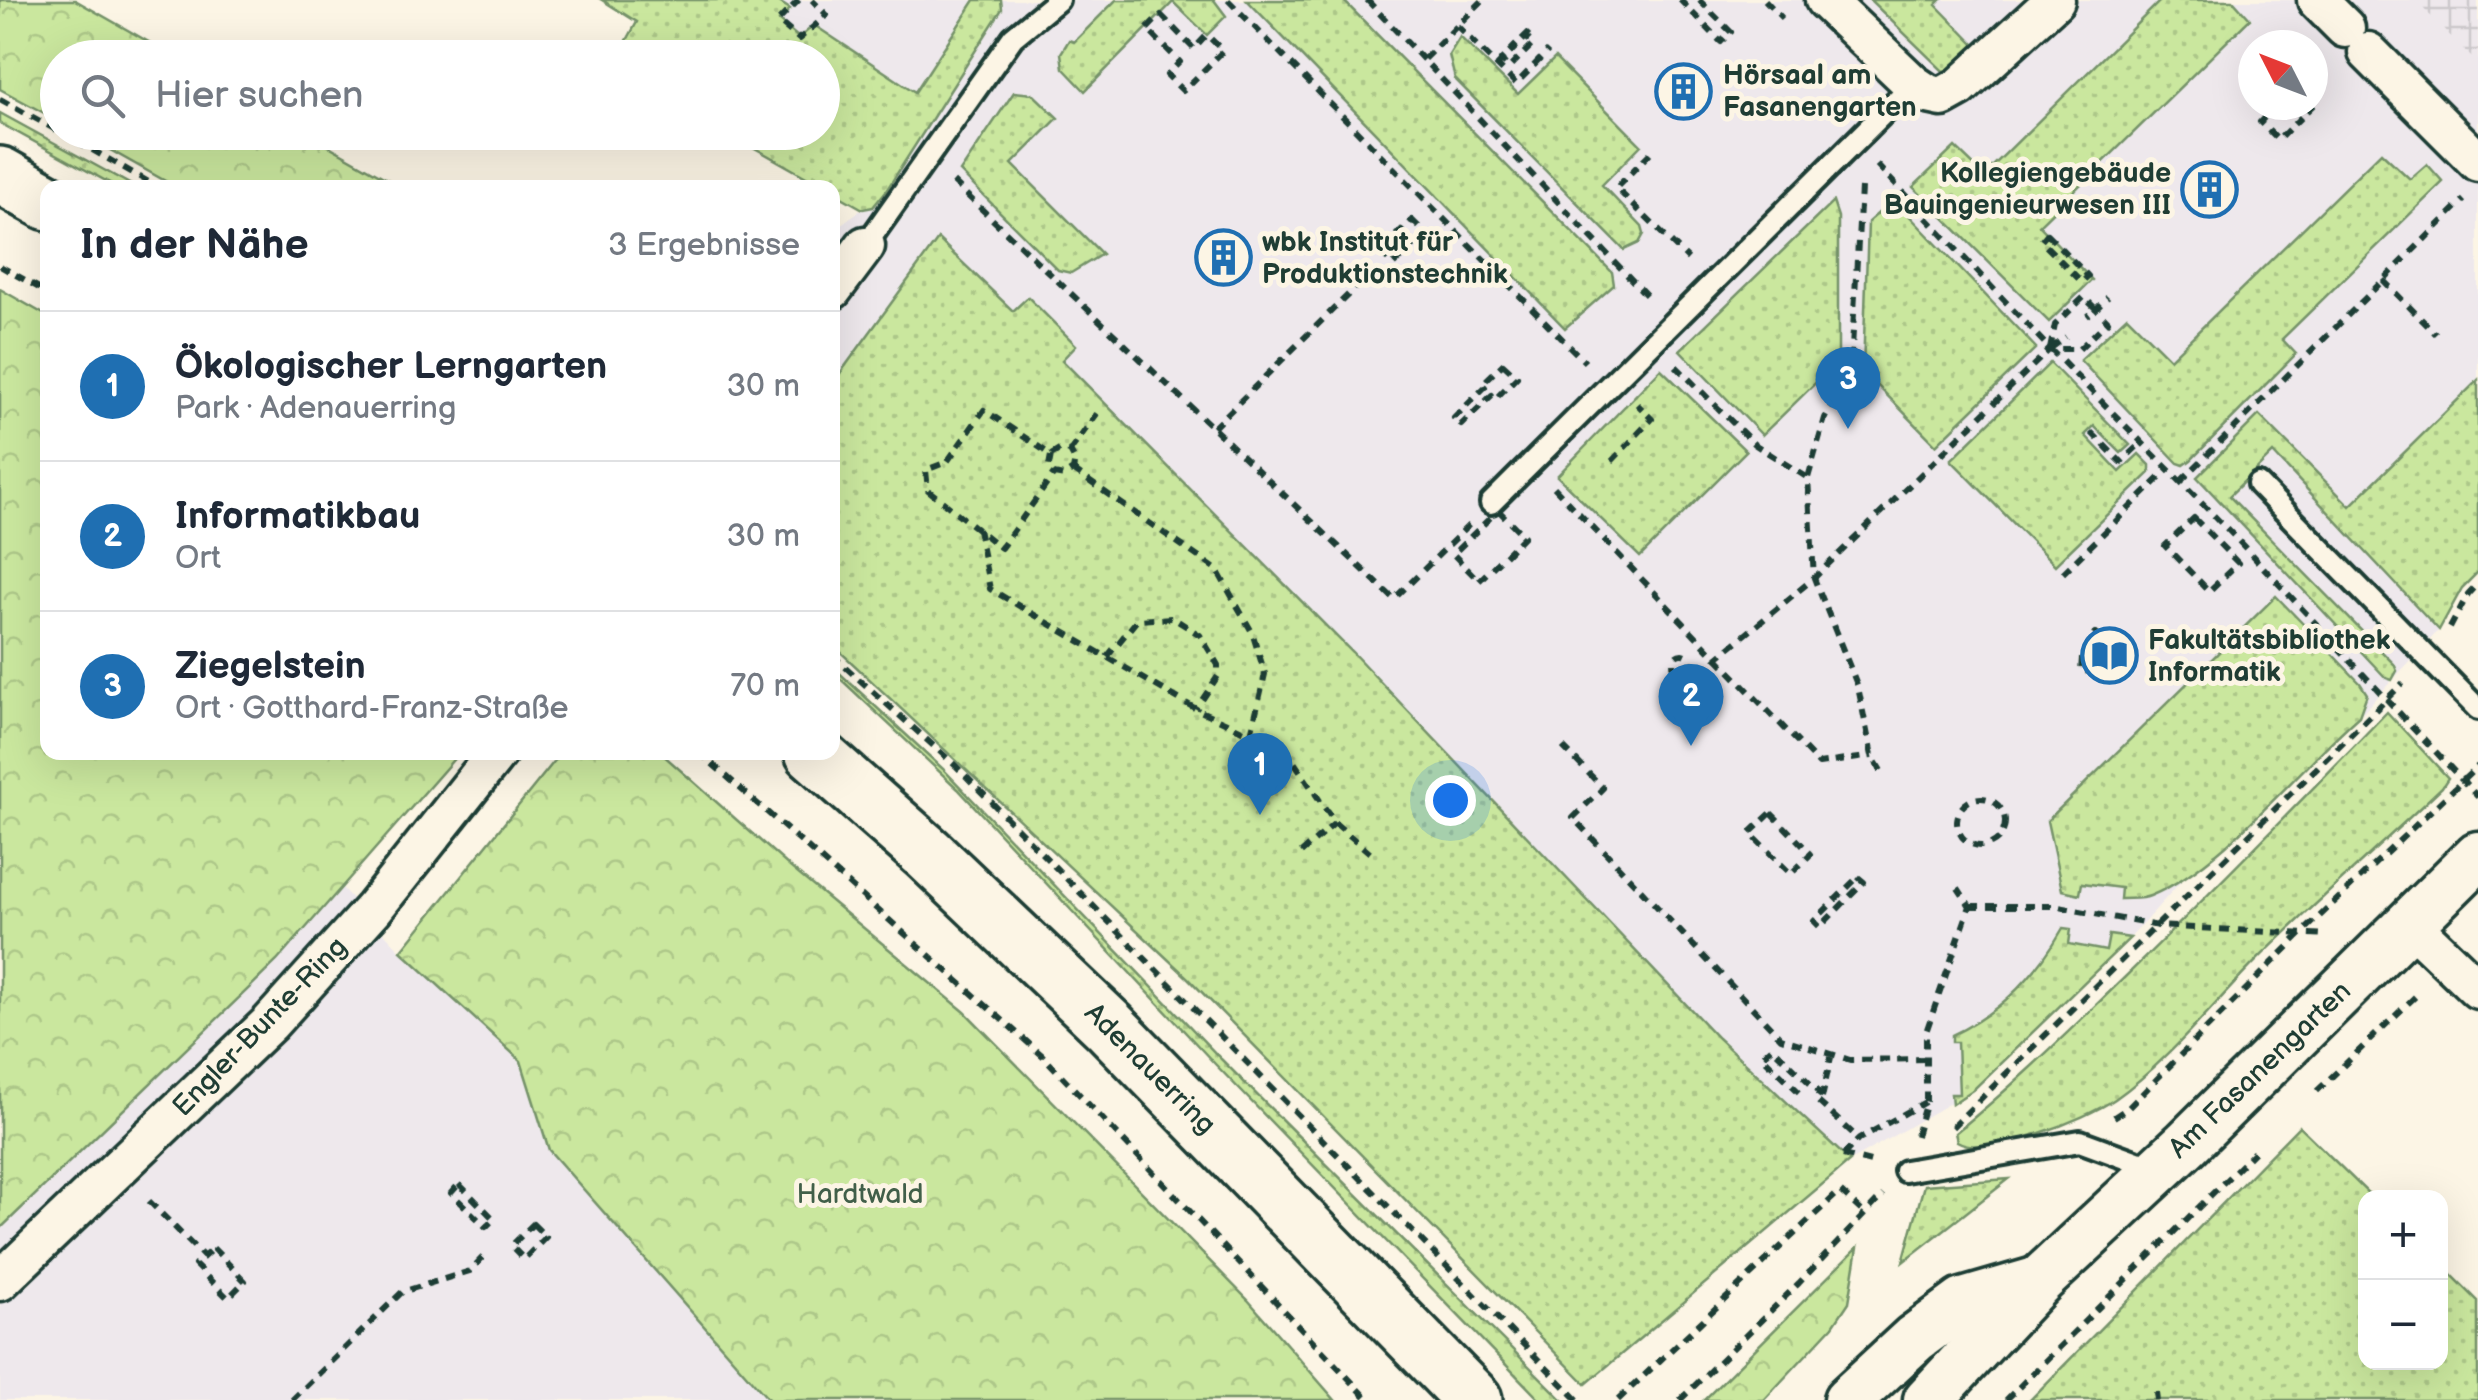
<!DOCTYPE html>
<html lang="de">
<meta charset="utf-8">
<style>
:root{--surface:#fff;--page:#f6f6f7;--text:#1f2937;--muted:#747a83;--line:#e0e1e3;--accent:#1f6fb2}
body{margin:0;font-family:"Balsamiq Sans",sans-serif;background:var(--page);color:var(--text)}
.controls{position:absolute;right:30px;bottom:30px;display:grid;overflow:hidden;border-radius:20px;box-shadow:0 10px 40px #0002}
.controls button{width:90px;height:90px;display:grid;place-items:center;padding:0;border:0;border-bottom:2px solid var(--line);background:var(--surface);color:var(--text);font:50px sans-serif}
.compass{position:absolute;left:2238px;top:30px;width:90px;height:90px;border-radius:50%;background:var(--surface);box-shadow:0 10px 40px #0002;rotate:312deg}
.you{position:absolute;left:1450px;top:800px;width:35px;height:35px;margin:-25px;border:8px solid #fff;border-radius:50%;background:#1a73e8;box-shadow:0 0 0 15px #1a73e833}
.badge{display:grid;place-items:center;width:65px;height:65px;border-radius:50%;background:var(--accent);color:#fff;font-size:32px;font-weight:700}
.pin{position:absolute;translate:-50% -82px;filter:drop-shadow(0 2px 5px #0008)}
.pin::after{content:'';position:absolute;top:52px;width:35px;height:30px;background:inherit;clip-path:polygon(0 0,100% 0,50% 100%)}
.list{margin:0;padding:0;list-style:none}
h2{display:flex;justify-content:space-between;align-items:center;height:130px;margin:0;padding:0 40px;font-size:42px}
h2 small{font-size:32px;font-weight:400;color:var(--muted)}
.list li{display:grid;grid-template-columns:65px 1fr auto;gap:30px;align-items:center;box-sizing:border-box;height:150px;padding:0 40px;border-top:2px solid var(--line)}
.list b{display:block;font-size:38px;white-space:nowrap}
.list p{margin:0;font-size:32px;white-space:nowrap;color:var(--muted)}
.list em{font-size:32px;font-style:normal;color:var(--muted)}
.icon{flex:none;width:55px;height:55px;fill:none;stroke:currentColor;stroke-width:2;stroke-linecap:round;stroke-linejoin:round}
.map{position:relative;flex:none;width:2478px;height:1400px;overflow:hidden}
.search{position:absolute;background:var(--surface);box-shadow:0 10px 40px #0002;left:40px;top:40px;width:800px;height:110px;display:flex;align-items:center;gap:25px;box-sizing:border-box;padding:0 35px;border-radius:55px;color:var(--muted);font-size:38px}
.panel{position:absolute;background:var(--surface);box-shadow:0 10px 40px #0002;left:40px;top:180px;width:800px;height:580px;border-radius:20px}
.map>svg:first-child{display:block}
</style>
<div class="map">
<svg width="2478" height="1400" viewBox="0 0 2478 1400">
<defs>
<pattern id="industrial-grid" width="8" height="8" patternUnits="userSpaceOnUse" patternTransform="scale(2.5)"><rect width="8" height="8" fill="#eee8ec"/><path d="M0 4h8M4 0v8" fill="none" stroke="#ccc8cb"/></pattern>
<pattern id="grass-dots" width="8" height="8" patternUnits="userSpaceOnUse" patternTransform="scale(2.5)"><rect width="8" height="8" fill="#cae79e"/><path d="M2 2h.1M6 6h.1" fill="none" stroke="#adc789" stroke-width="1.8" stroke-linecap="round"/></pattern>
<pattern id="forest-crowns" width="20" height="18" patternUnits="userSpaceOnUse" patternTransform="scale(2.5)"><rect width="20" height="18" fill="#cae79e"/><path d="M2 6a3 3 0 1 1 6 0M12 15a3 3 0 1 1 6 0" fill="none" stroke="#adc789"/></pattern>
</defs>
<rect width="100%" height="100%" fill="#fcf5e5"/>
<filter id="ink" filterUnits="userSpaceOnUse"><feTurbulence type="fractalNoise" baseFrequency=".01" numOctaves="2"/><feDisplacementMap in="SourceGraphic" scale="20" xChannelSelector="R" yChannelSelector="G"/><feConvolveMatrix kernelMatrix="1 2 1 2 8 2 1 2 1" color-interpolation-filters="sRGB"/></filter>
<g filter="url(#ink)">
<g fill="#eee8ec" fill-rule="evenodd">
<path d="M 602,0 L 2478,0 L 2478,572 L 2462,588 L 2439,630 L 2359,716 L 2247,825 L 2184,878 L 2130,938 L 1974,1089 L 1850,1161 L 1586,1384 L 1188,978 L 833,645 L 833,230 L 862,209 L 833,192 L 832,188 L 824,187 L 728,133 L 822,132 L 822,58 L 618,57 L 637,22 ZM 2253,45 L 2313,45 L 2313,105 L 2253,105 Z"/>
<polygon points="0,590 48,752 216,753 401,951 521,1061 549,1150 769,1400 0,1400"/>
</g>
<polygon fill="url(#industrial-grid)" points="2415,0 2478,0 2478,64 2418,3"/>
<g fill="url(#grass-dots)" stroke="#749269" stroke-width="2.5">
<polygon points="602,0 776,0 790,9 779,21 799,38 814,25 915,92 975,0 1001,0 1002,9 886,191 873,207 863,209 833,192 832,188 824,187 728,133 822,132 822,58 618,57 637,22"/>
<polygon points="1116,0 1214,0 1226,16 1207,35 1173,2 1085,91 1063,68 1061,53 1069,40 1074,42"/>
<polygon points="1247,0 1343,0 1612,272 1614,285 1565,328"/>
<polygon points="1870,0 1941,0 1936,5 1975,45 1951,70 1943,71"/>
<polygon points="2161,0 2233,0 2250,19 2039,225 2092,280 2049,322 1913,187 1955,147 1984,175"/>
<polygon points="1460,37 1518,94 1555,58 1641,145 1602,185 1642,227 1644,234 1639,243 1624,250 1455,79 1449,55"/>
<polygon points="1014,92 1033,94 1058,118 1012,164 1102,254 1071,273 1058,270 960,172"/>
<polygon points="0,113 135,187 117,187 0,123"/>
<polygon points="2381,152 2410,179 2427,164 2443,182 2282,339 2296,354 2191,460 2184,465 2178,463 2080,360 2127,316 2170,359"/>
<polygon points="1833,202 1838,217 1838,361 1762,435 1680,350"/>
<polygon points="1891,202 1898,204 2036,348 1936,445 1863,371 1868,222"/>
<polygon points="938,239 1013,311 1028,297 1076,345 1062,360 1352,652 1718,1038 1850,1161 1586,1384 1188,978 833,645 833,383"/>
<polygon points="2050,363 2130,445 2121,453 2094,426 2085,435 2120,472 2139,454 2150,465 2150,473 2055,565 1951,460"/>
<polygon points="1661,369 1746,451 1640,557 1557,476"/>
<polygon points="2478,380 2478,572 2462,588 2439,630 2273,453 2229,496 2394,664 2397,671 2392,680 2386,678 2197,477 2259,415 2350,506"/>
<path d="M 2276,596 L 2360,683 L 2367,694 L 2359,716 C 2298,769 2223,866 2150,896 C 2141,900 2129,898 2120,899 L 2121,888 L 2082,883 L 2080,894 L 2062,890 L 2047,821 Z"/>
<polygon points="833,667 943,769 1221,1059 1563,1400 1540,1400 1215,1064 958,789 833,672"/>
<path d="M 2387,712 L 2448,778 L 2442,787 C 2381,845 2317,901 2257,960 C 2211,1006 2168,1062 2115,1099 C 2086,1119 1987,1159 1957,1141 L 1955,1133 C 2015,1085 2069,1031 2124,978 C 2213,891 2300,802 2387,712 Z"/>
<path d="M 2063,928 L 2071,929 L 2069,944 L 2106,951 L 2109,935 L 2130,938 L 1974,1089 L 1952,1104 L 1951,1094 L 1959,1094 L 1957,1042 L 1952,1042 L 1952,1035 C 2001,1012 2036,976 2063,928 Z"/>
<polygon points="2299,1126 2372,1197 2366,1198 2366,1362 2440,1362 2441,1264 2478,1301 2478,1400 2030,1400"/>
<polygon points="2009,1179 1903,1262 1924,1185"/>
</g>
<g fill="url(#forest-crowns)" stroke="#749269" stroke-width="2.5">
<polygon points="0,0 75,0 175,57 58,58 57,120 0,89"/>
<polygon points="80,133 306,133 401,187 176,187"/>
<polygon points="0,289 47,316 48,752 459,753 277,961 0,1229"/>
<polygon points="561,753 661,753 790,867 965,1012 1248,1300 1335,1400 769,1400 549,1150 521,1061 401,951"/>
<polygon points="1858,1247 1849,1302 1833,1326 1764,1400 1704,1400"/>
</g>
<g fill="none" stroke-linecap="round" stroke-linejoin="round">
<defs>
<g id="service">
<polyline points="865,246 1013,37 1058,0"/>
<polyline points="2258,484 2478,709"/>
<polyline points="1491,503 1913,84"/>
<polyline points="1905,1171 2080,1141 2156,1169"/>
</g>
<g id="minor">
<polyline points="1825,0 1913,84 1928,94 1942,97 1960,87 2055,0"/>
<polyline points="2317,0 2345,28"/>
<polyline points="2368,52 2478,162"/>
<polyline points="832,290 865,246"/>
<polyline points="2410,924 2478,989"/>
<polyline points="0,1281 270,1023 374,908 498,752"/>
</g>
<g id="tertiary">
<polyline points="1848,1400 1914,1339 1963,1303 2039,1281"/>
<polyline points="1928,1400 2039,1281 2187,1143 2478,856"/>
</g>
<g id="secondary">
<polyline points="0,175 48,202"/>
<polyline points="813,752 927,853 1109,1026 1474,1400"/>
</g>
</defs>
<use href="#service" stroke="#1f3d34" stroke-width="28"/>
<use href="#minor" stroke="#1f3d34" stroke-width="45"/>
<use href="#tertiary" stroke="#1f3d34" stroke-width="55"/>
<use href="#secondary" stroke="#1f3d34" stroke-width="62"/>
<g stroke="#1f3d34" stroke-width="6" stroke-dasharray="10 8" stroke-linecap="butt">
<polyline points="799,0 778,21 799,39 827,15 812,0"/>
<polyline points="1228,0 1585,362"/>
<polyline points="1367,0 1648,297"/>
<polyline points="1680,0 1721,42 1731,32 1699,0"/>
<polyline points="1765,0 1782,18"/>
<polygon points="1161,15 1194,49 1207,35 1223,51 1183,91 1167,75 1180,62 1147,29"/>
<polyline points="1457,26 1516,84 1548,51"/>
<polyline points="1424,59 1483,0"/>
<polyline points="1497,66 1526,37 1533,44"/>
<polyline points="0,99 58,131"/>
<polyline points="2277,105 2260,122 2278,140 2316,102 2313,99"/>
<polyline points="61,132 159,188"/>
<polyline points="1650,153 1616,188 1688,259"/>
<polyline points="1877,165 2050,349 2234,536 2478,797"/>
<polyline points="953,182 1394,599 1469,525"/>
<polyline points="1861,188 1851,366 1825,418 1808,478 1814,578 1858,687 1872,756 1883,774"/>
<polygon points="1412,220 1426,234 1393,265 1379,251"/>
<polygon points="2047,234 2088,276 2082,282 2041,241"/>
<polyline points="0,266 48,293"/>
<polyline points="2383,280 2436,334"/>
<polyline points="2051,348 2066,337"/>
<polyline points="2050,349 2055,325 2084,297 2096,309 2087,316"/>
<polygon points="1503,364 1517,377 1495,399 1492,395 1461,425 1454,418 1485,387 1482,384"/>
<polyline points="1676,366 1754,444 1808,478"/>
<polyline points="1213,428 1368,275"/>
<polyline points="2091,432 2121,462 2142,442"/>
<polyline points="1070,451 1099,411"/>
<polyline points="1051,455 1061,449 1070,451 1075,460 1073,470 1064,476 1054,474 1049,466 1051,455 984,410 947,462 926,470 928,490 1001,548 1054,474"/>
<polyline points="1612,461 1652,419 1637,404"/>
<polyline points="1073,470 1217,570 1252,632 1265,674 1251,734"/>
<polyline points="2181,481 2464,200"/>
<polyline points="1554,487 1717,658 1814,578 2050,349 2079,349 2108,321 2096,309 2108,297"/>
<polygon points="1498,510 1524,536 1479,581 1453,554"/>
<polygon points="2194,518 2238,563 2209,591 2165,546"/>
<polyline points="978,529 990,589 1196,709 1286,750 1335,823 1301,853"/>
<polyline points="2063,573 2169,469"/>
<polyline points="2450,628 2468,594 2478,583"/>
<polygon points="2095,633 2100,637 2089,659 2088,671 2081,672 2082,657"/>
<circle cx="1682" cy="663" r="9"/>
<polyline points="832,655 956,766 1578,1400"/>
<polyline points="1107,657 1137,620 1173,618 1200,635 1218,665 1218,676 1196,709"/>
<polyline points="1717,658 1819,764 1872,756"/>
<polyline points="1563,747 1603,788 1573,818 1781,1038 1850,1060 1927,1059"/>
<polyline points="699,752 1042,1055 1369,1400"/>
<circle cx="1981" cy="822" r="24"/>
<polygon points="1771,813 1811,854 1791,874 1750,833"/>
<polyline points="1335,823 1370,853"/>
<polygon points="1858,877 1864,882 1820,927 1814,921"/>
<polyline points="1970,906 2054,906 2158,926 2327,935"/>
<polyline points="2317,1091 2420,992"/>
<polyline points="1799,1092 1762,1056 1772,1047 1820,1093 1815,1099 1859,1139"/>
<polyline points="1822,1098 1831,1057"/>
<polyline points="2114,1117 2128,1108 2303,932 2478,766"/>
<polyline points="1952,1127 2403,683"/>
<polyline points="1916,1136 1926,1101 1926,1032 1970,906 1958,888"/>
<polyline points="1843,1155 1859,1139 1925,1102"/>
<polyline points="1843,1155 1875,1163"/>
<polygon points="459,1184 494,1219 486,1227 451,1193"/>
<polyline points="149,1201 204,1257"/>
<polygon points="533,1224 546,1237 524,1259 511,1246"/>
<polygon points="213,1248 245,1281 228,1298 195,1265"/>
<polyline points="2156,1392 2157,1400"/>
<polyline points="292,1400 402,1292 470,1271 483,1257"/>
<polyline points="1618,1400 1840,1191 1865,1214"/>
<polyline points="1680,1400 1799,1283 1883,1195"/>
<polyline points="2006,1400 2254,1152"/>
</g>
<use href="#service" stroke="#fcf5e5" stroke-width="20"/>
<use href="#minor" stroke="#fcf5e5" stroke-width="38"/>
<use href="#tertiary" stroke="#fcf5e5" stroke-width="48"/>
<use href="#secondary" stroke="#fcf5e5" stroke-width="55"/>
<polyline stroke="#1f3d34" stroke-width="6" stroke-dasharray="10 8" stroke-linecap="butt" points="1529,32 1501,60 1509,68 1533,44"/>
</g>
</g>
<defs>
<symbol id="building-ring" viewBox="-11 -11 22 22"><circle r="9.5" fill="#fcf5e5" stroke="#1f6fb2" stroke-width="1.5"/><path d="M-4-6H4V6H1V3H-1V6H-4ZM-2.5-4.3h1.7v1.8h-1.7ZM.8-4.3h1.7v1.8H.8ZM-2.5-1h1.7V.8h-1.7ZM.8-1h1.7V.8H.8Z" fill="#1f6fb2"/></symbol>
<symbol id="library-ring" viewBox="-11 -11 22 22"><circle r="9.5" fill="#fcf5e5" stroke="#1f6fb2" stroke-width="1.5"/><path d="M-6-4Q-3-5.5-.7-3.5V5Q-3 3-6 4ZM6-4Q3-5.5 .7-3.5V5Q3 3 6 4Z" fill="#1f6fb2"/></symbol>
</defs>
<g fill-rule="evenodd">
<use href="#building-ring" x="1652" y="60" width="63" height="63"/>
<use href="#building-ring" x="2178" y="158" width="63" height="63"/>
<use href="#building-ring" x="1192" y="226" width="63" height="63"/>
<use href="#library-ring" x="2078" y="624" width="63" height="63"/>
</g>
<g text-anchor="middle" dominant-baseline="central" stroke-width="10" stroke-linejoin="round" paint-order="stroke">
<g font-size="28" font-weight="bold" fill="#1f3d34" stroke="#fcf5e5" text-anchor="start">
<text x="1723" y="75">Hörsaal am<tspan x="1723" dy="32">Fasanengarten</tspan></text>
<text x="2171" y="173" text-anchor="end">Kollegiengebäude<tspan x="2171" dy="32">Bauingenieurwesen III</tspan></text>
<text x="1262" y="242">wbk Institut für<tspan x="1262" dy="32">Produktionstechnik</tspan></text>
<text x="2148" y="640">Fakultätsbibliothek<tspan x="2148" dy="32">Informatik</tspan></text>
</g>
<g font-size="28" fill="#1f3d34" stroke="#fcf5e5">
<text transform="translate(260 1027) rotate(-46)">Engler-Bunte-Ring</text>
<text transform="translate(1150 1069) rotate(45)">Adenauerring</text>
<text transform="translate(2260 1070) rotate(-44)">Am Fasanengarten</text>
</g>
<g font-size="28" fill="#415f49" stroke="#fcf5e5">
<text x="860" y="1194">Hardtwald</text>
</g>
</g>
</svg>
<div class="controls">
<button>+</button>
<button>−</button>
</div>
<svg class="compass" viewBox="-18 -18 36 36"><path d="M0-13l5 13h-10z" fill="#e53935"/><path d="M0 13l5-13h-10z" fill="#747a83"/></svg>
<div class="you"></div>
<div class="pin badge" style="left:1260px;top:815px">1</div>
<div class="pin badge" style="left:1691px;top:746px">2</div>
<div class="pin badge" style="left:1848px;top:429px">3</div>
<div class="search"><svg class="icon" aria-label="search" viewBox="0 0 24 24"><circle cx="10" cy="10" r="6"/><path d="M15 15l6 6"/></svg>Hier suchen</div>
<section class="panel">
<h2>In der Nähe<small>3 Ergebnisse</small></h2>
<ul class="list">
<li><span class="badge">1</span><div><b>Ökologischer Lerngarten</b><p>Park · Adenauerring</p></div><em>30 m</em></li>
<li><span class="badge">2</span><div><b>Informatikbau</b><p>Ort</p></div><em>30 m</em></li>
<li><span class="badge">3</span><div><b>Ziegelstein</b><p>Ort · Gotthard-Franz-Straße</p></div><em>70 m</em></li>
</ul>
</section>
</div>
